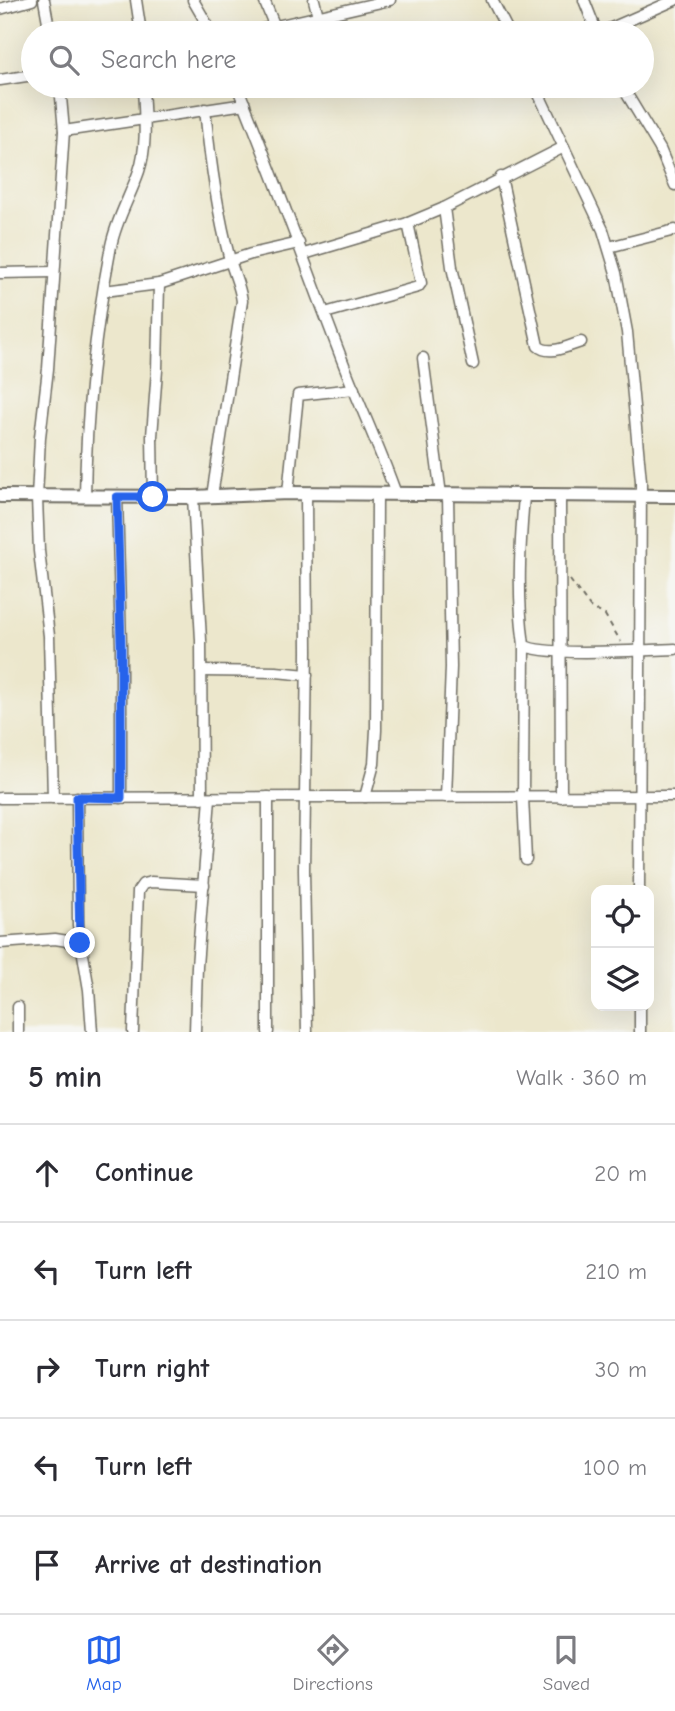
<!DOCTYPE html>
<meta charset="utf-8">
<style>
:root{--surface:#fff;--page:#f2f2f3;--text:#2b2b33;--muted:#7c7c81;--line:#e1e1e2;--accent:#2563eb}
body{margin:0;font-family:"Comic Neue",sans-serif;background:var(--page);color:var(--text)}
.controls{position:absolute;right:21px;bottom:21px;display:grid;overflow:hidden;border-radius:14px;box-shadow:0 7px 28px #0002}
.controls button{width:63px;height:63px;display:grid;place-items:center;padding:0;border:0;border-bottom:2px solid var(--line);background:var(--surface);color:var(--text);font:35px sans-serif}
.stop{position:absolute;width:21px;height:21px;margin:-16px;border:5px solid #2563eb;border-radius:50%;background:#fff}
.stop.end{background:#2563eb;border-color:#fff;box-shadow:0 2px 7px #0008}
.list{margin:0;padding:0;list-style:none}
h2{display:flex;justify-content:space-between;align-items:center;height:91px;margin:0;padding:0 28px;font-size:30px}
h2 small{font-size:23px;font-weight:400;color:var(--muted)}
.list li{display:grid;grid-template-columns:46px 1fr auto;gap:21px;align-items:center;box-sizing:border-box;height:98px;padding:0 28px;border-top:2px solid var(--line)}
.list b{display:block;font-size:26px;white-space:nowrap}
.list em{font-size:23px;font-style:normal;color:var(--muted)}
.icon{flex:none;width:38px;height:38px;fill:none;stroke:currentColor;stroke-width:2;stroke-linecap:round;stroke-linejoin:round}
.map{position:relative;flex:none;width:675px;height:1032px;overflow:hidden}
.search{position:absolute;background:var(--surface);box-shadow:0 7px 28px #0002;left:21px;right:21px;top:21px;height:77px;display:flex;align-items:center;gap:18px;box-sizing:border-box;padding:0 24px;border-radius:38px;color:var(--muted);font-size:26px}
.sheet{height:581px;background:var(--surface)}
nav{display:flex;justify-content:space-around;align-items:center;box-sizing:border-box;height:98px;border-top:2px solid var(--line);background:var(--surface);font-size:19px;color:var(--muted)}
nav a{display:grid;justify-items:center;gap:4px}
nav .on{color:var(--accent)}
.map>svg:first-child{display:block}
</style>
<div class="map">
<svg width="675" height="1032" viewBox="0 0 675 1032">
<rect width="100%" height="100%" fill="#f6f6f2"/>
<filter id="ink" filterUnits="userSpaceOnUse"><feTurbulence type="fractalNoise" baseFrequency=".0143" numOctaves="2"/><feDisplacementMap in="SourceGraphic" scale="14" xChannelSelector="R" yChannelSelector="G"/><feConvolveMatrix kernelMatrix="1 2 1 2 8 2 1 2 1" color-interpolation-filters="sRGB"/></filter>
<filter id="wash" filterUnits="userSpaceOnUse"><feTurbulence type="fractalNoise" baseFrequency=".00686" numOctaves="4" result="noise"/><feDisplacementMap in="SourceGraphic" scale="28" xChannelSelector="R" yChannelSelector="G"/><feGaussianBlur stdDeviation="1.57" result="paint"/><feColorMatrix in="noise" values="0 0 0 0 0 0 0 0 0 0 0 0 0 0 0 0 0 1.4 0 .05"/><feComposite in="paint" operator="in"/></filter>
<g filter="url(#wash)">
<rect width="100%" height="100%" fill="#ece7cc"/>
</g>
<g filter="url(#ink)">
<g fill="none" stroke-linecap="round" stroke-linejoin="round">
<defs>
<g id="minor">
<polyline points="44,0 50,33"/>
<polyline points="136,0 141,33"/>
<polyline points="193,0 212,33"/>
<polyline points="264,0 275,27"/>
<polyline points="314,0 318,16"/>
<polyline points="492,0 509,33"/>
<polyline points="584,0 597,33"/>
<polyline points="0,9 32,0"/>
<polyline points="246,33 390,0"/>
<polyline points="600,33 675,0"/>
<polyline points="0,80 33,75"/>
<polyline points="60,86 64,131 245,104"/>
<path d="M 237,86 C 276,180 309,275 346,370 C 362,411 381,451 396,494"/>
<polyline points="535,86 603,230 616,273 627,332 641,481 639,890"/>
<polyline points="622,86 660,149 675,185"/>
<path d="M 205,109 C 210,160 217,211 230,260 C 234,274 240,286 242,301 L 212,496"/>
<path d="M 501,177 L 538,346 C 549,356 568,346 581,342"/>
<polyline points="444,208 452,267 473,364"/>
<polyline points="609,247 675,230"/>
<polyline points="304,254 408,223 444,208 564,147"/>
<polyline points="0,273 54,272"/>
<polyline points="104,291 159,284 251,254 299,243"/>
<polyline points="325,313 418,287 421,283 408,223"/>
<polyline points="423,358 441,495"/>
<polyline points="288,493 298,395 354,389"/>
<polyline points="306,494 307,651 304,870 307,1032"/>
<polyline points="560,495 561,797"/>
<path d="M 524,496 C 520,546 517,595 524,645 C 539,657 650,650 675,649"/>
<path d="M 85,497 C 86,413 95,329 111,246 C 116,220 130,197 139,171 C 148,145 144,113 143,86"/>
<polyline points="117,497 121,645 121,798"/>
<polyline points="153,497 152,436 157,370 159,284"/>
<polyline points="193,497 201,640 202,798"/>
<polyline points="524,645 523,797 526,860"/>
<polyline points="201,671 276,672 307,675"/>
<polyline points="77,797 78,925 89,990 92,1032"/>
<polyline points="268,797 268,1032"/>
<polyline points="365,797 374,764 376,730 377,494"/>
<polyline points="446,797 451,667 448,495"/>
<polyline points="0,798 675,796"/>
<polyline points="53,798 49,636 39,551 37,498 40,437 48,369 64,131"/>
<polyline points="0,943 55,939 80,943"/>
<polyline points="640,1006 640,1032"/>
<polyline points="18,1007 18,1032"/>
<polyline points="133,1032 138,891 143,884 151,882 204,885"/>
<polyline points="195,1032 197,966 210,798"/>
</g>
<polyline id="tertiary" points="0,496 193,497 288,493 675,496"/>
</defs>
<use href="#minor" stroke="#6f6d63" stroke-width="13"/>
<use href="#tertiary" stroke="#6f6d63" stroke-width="16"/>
<polyline stroke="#6f6d63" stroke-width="2" stroke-dasharray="5 5" stroke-linecap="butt" points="570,580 590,607 605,615 621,642"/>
<use href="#minor" stroke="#fff" stroke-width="10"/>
<use href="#tertiary" stroke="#fff" stroke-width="12"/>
</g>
</g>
<g fill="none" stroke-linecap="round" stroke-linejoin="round" filter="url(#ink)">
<polyline stroke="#2563eb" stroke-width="9" points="80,943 77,797 121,798 121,645 117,497 153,497"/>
</g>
</svg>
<div class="controls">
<button><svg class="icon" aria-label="locate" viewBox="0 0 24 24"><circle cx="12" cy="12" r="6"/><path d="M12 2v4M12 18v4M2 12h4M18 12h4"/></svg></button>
<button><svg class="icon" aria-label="layers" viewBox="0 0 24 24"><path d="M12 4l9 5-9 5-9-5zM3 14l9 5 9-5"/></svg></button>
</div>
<div class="stop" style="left:153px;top:497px"></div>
<div class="stop end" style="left:80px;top:943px"></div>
<div class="search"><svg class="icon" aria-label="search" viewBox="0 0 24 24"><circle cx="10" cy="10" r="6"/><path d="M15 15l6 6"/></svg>Search here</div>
</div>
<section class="sheet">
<h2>5 min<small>Walk · 360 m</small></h2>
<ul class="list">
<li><svg class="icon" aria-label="ahead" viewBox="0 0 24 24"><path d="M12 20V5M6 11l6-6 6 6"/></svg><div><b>Continue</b></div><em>20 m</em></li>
<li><svg class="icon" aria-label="left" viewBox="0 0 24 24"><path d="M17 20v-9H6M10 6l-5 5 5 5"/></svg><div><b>Turn left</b></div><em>210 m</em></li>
<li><svg class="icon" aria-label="right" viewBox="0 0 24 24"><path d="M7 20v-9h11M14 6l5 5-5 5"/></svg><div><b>Turn right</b></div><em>30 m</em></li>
<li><svg class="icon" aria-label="left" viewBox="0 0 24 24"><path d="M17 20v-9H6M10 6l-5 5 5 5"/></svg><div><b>Turn left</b></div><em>100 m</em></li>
<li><svg class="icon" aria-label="arrive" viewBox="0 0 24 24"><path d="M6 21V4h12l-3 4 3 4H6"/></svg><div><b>Arrive at destination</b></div></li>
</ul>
</section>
<nav>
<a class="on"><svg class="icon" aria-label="map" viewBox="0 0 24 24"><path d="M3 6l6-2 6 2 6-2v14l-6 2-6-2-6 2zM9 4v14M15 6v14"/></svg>Map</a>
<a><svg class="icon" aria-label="directions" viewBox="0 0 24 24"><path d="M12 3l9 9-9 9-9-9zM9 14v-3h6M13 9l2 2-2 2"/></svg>Directions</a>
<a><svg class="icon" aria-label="saved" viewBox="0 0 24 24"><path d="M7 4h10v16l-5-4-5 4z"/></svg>Saved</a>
</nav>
